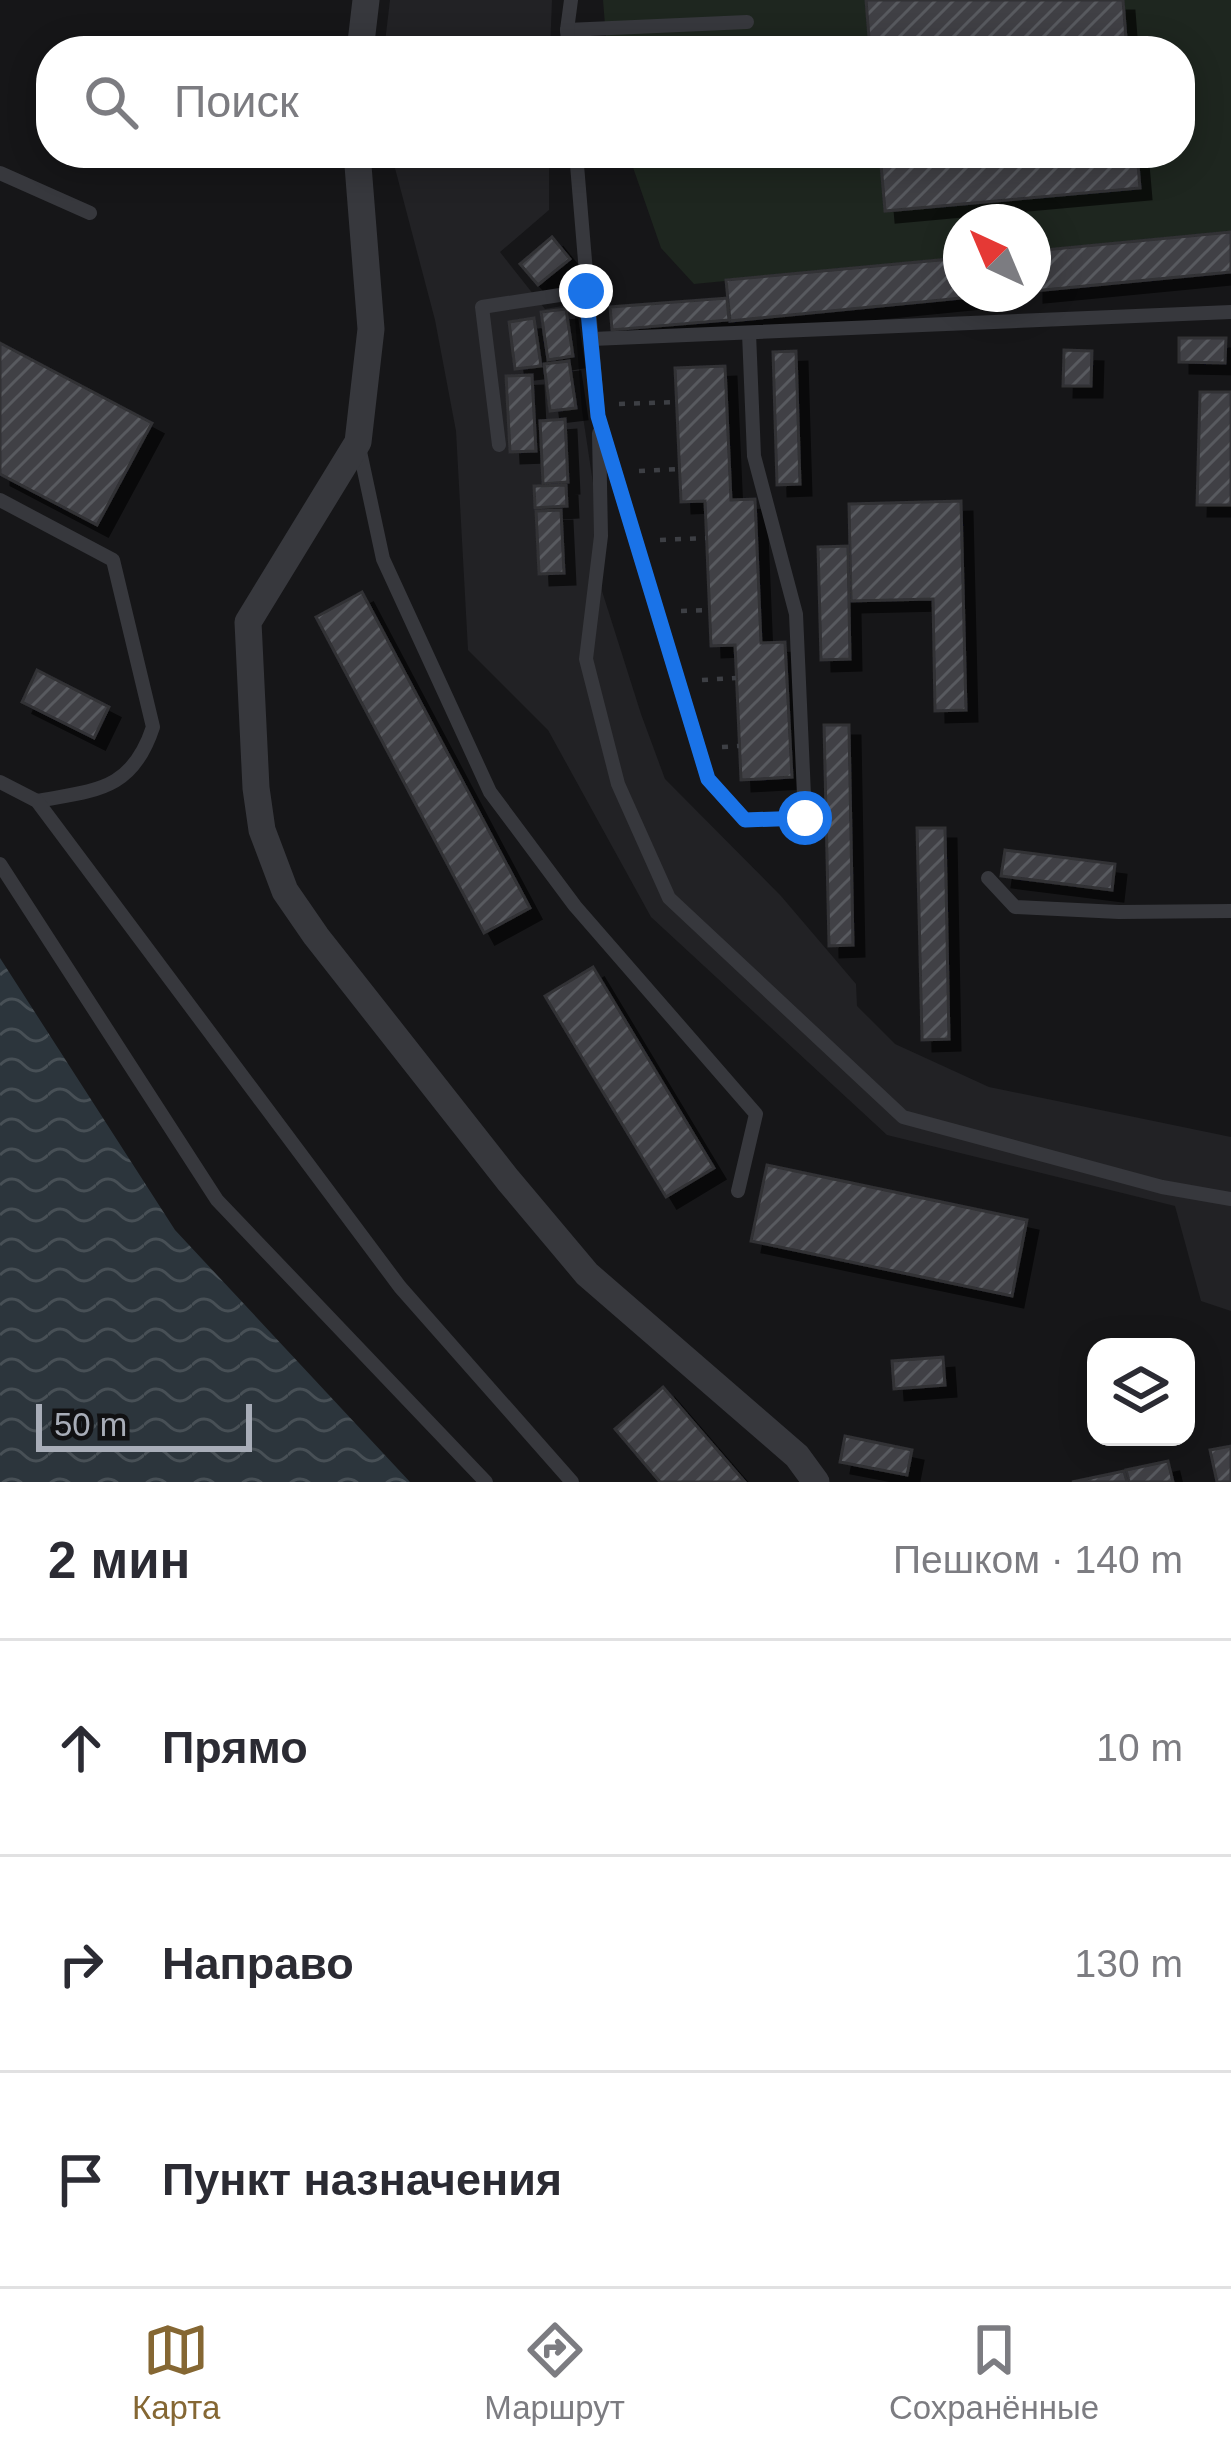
<!DOCTYPE html>
<html lang="ru">
<meta charset="utf-8">
<style>
:root{--surface:#fff;--page:#f2f2f3;--text:#2b2b33;--muted:#7c7c81;--line:#e1e1e2;--accent:#856733}
body{margin:0;font-family:Helvetica,sans-serif;background:var(--page);color:var(--text)}
.controls{position:absolute;right:36px;bottom:36px;display:grid;overflow:hidden;border-radius:24px;box-shadow:0 6px 30px #0003}
.controls button{width:108px;height:108px;display:grid;place-items:center;padding:0;border:0;border-bottom:3px solid var(--line);background:var(--surface);color:var(--text);font:60px sans-serif}
.compass{position:absolute;left:943px;top:204px;width:108px;height:108px;border-radius:50%;background:var(--surface);box-shadow:0 6px 30px #0003;rotate:316deg}
.scale{position:absolute;left:36px;bottom:30px;width:216px;box-sizing:border-box;padding-left:12px;border:6px solid #a8adb8;border-top:0;font-size:33px;line-height:42px;white-space:nowrap;color:#a8adb8;-webkit-text-stroke:9px #111113;paint-order:stroke}
.stop{position:absolute;width:36px;height:36px;margin:-27px;border:9px solid #1a73e8;border-radius:50%;background:#fff}
.stop.end{background:#1a73e8;border-color:#fff;box-shadow:0 3px 12px #0008}
.list{margin:0;padding:0;list-style:none}
h2{display:flex;justify-content:space-between;align-items:center;height:156px;margin:0;padding:0 48px;font-size:51px}
h2 small{font-size:39px;font-weight:400;color:var(--muted)}
.list li{display:grid;grid-template-columns:78px 1fr auto;gap:36px;align-items:center;box-sizing:border-box;height:216px;padding:0 48px;border-top:3px solid var(--line)}
.list b{display:block;font-size:45px;white-space:nowrap}
.list em{font-size:39px;font-style:normal;color:var(--muted)}
.icon{flex:none;width:66px;height:66px;fill:none;stroke:currentColor;stroke-width:2;stroke-linecap:round;stroke-linejoin:round}
.map{position:relative;flex:none;width:1231px;height:1482px;overflow:hidden}
.search{position:absolute;background:var(--surface);box-shadow:0 6px 30px #0003;left:36px;right:36px;top:36px;height:132px;display:flex;align-items:center;gap:30px;box-sizing:border-box;padding:0 42px;border-radius:48px;color:var(--muted);font-size:45px}
.sheet{height:804px;background:var(--surface)}
nav{display:flex;justify-content:space-around;align-items:center;box-sizing:border-box;height:168px;border-top:3px solid var(--line);background:var(--surface);font-size:33px;color:var(--muted)}
nav a{display:grid;justify-items:center;gap:6px}
nav .on{color:var(--accent)}
.map>svg:first-child{display:block}
</style>
<div class="map">
<svg width="1231" height="1482" viewBox="0 0 1231 1482">
<defs>
<pattern id="water-waves" width="16" height="10" patternUnits="userSpaceOnUse" patternTransform="scale(3)"><rect width="16" height="10" fill="#2c353c"/><path d="M0 5q4-4 8 0t8 0" fill="none" stroke="#485056"/></pattern>
<pattern id="building-hatch" width="6" height="6" patternUnits="userSpaceOnUse" patternTransform="scale(3)"><rect width="6" height="6" fill="#404145"/><path d="M-1 1l2-2M0 6l6-6M5 7l2-2" fill="none" stroke="#595a5e"/></pattern>
<filter id="shadow"><feDropShadow dx="11" dy="11" stdDeviation="0" flood-color="#0009"/></filter>
</defs>
<rect width="100%" height="100%" fill="#161618"/>
<g fill="#222225">
<polygon points="390,0 552,0 550,51 384,51"/>
<polygon points="391,153 549,153 549,210 500,252 545,309 574,304 582,410 601,536 602,591 641,714 665,779 781,896 856,984 857,1006 895,1044 989,1087 1231,1137 1231,1311 1201,1301 1175,1206 887,1135 651,917 548,730 468,650 456,431 435,320"/>
</g>
<polygon fill="#1e261f" points="603,0 1231,0 1231,232 1033,251 1033,222 961,222 961,258 694,284 661,248 628,153 1180,153 1180,51 607,51"/>
<polygon fill="url(#water-waves)" points="0,958 175,1230 410,1482 0,1482"/>
<g fill="url(#building-hatch)" stroke="#303034" stroke-width="3" filter="url(#shadow)">
<polygon points="866,0 1123,0 1127,51 870,51"/>
<polygon points="880,153 1137,153 1140,188 885,211"/>
<polygon points="1231,232 1231,272 1033,291 1033,251"/>
<polygon points="552,237 570,259 538,285 520,264"/>
<polygon points="961,258 961,294 1002,294 730,321 726,280"/>
<polygon points="727,298 729,320 612,330 610,307"/>
<polygon points="566,309 573,356 548,360 541,312"/>
<polygon points="534,318 541,366 515,369 509,322"/>
<polygon points="1179,338 1226,338 1225,363 1179,362"/>
<polygon points="0,343 152,423 97,525 0,474"/>
<polygon points="1064,350 1092,351 1091,386 1063,386"/>
<polygon points="796,351 800,484 777,485 773,352"/>
<polygon points="569,361 576,408 550,411 544,364"/>
<polygon points="725,366 731,500 755,499 761,643 785,642 792,777 741,780 735,645 711,646 705,501 681,502 675,368"/>
<polygon points="532,375 536,451 510,452 506,376"/>
<polygon points="1200,392 1231,392 1231,505 1197,505"/>
<polygon points="565,419 568,482 543,484 540,421"/>
<polygon points="566,485 567,506 535,508 534,486"/>
<polygon points="961,501 966,710 935,711 933,599 851,601 849,504"/>
<polygon points="561,510 564,573 539,574 536,511"/>
<polygon points="848,546 850,659 821,660 818,547"/>
<polygon points="362,592 530,908 484,933 316,617"/>
<polygon points="37,670 109,707 94,738 22,702"/>
<polygon points="824,725 849,725 853,945 829,946"/>
<polygon points="917,828 945,828 949,1039 922,1040"/>
<polygon points="1005,850 1115,864 1112,890 1001,876"/>
<polygon points="593,967 714,1168 666,1197 545,996"/>
<polygon points="767,1165 1027,1220 1012,1296 751,1241"/>
<polygon points="943,1357 945,1385 894,1389 892,1361"/>
<polygon points="663,1387 745,1482 660,1482 615,1429"/>
<polygon points="845,1436 912,1450 907,1475 840,1462"/>
<polygon points="1231,1446 1231,1482 1217,1482 1210,1450"/>
<polygon points="1168,1461 1173,1482 1129,1482 1126,1470"/>
<polygon points="1124,1471 1127,1482 1072,1482"/>
</g>
<g fill="none" stroke-linecap="round" stroke-linejoin="round">
<g stroke="#3d3f44" stroke-width="4.5" stroke-dasharray="6 9" stroke-linecap="butt">
<polyline points="619,404 676,402"/>
<polyline points="639,471 679,469"/>
<polyline points="660,540 706,538"/>
<polyline points="681,611 710,610"/>
<polyline points="702,680 736,678"/>
<polyline points="722,747 739,746"/>
</g>
<g stroke="#37383d" stroke-width="14">
<polyline points="567,30 747,22"/>
<polyline points="569,51 567,30 571,0"/>
<polyline points="576,153 598,416 708,779 745,820 805,818 796,614 754,456 749,333"/>
<polyline points="0,173 90,213"/>
<polyline points="592,339 1231,312"/>
<polyline points="599,433 601,536 586,659 618,784 669,898 903,1117 1162,1187 1231,1199"/>
<polyline points="499,445 482,307 586,291"/>
<polyline points="359,447 383,559 490,792 575,906 756,1114 738,1191"/>
<path d="M 0,500 L 113,560 L 153,727 C 132,791 96,790 37,801"/>
<polyline points="0,782 37,801 400,1287 572,1482"/>
<polyline points="0,864 217,1200 486,1482"/>
<polyline points="988,878 1015,907 1119,912 1231,911"/>
</g>
<g stroke="#37383d" stroke-width="27">
<polyline points="360,51 366,0"/>
<polyline points="357,153 371,329 358,442 248,622 256,788 262,830 285,891 316,936 508,1180 587,1274 797,1456 816,1482"/>
</g>
</g>
<g fill="none" stroke-linecap="round" stroke-linejoin="round">
<polyline stroke="#1a73e8" stroke-width="15" points="586,291 598,416 708,779 745,820 805,818"/>
</g>
</svg>
<div class="controls">
<button><svg class="icon" aria-label="layers" viewBox="0 0 24 24"><path d="M12 4l9 5-9 5-9-5zM3 14l9 5 9-5"/></svg></button>
</div>
<svg class="compass" viewBox="-18 -18 36 36"><path d="M0-13l5 13h-10z" fill="#e53935"/><path d="M0 13l5-13h-10z" fill="#7c7c81"/></svg>
<div class="scale">50 m</div>
<div class="stop" style="left:805px;top:818px"></div>
<div class="stop end" style="left:586px;top:291px"></div>
<div class="search"><svg class="icon" aria-label="search" viewBox="0 0 24 24"><circle cx="10" cy="10" r="6"/><path d="M15 15l6 6"/></svg>Поиск</div>
</div>
<section class="sheet">
<h2>2 мин<small>Пешком · 140 m</small></h2>
<ul class="list">
<li><svg class="icon" aria-label="ahead" viewBox="0 0 24 24"><path d="M12 20V5M6 11l6-6 6 6"/></svg><div><b>Прямо</b></div><em>10 m</em></li>
<li><svg class="icon" aria-label="right" viewBox="0 0 24 24"><path d="M7 20v-9h11M14 6l5 5-5 5"/></svg><div><b>Направо</b></div><em>130 m</em></li>
<li><svg class="icon" aria-label="arrive" viewBox="0 0 24 24"><path d="M6 21V4h12l-3 4 3 4H6"/></svg><div><b>Пункт назначения</b></div></li>
</ul>
</section>
<nav>
<a class="on"><svg class="icon" aria-label="map" viewBox="0 0 24 24"><path d="M3 6l6-2 6 2 6-2v14l-6 2-6-2-6 2zM9 4v14M15 6v14"/></svg>Карта</a>
<a><svg class="icon" aria-label="directions" viewBox="0 0 24 24"><path d="M12 3l9 9-9 9-9-9zM9 14v-3h6M13 9l2 2-2 2"/></svg>Маршрут</a>
<a><svg class="icon" aria-label="saved" viewBox="0 0 24 24"><path d="M7 4h10v16l-5-4-5 4z"/></svg>Сохранённые</a>
</nav>
